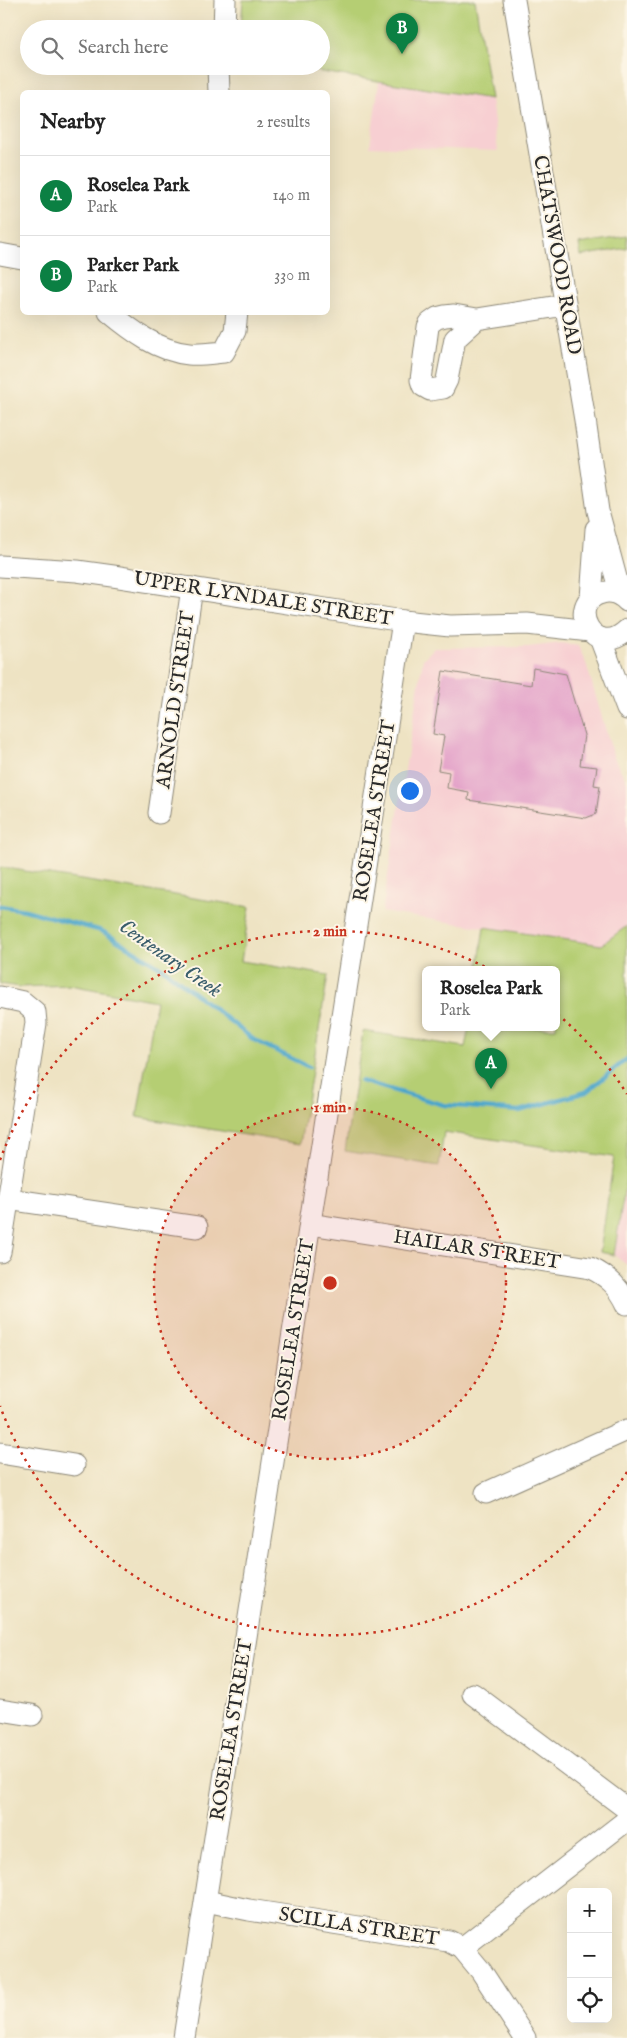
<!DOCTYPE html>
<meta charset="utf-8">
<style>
:root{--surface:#fff;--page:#f6f6f6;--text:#222;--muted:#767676;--line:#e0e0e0;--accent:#0b8043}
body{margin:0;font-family:"IM FELL English",serif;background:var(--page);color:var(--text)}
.controls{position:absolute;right:15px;bottom:15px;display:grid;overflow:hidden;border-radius:8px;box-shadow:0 5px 20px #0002}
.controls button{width:45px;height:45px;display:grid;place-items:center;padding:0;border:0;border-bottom:1px solid var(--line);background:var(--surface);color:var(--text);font:25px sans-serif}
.you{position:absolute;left:409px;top:790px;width:18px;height:18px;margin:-12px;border:4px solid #fff;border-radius:50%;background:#1a73e8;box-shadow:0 0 0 8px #1a73e833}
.badge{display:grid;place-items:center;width:32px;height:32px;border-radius:50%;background:var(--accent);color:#fff;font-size:16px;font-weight:700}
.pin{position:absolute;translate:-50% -41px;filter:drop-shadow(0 1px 2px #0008)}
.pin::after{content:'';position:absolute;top:26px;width:18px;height:15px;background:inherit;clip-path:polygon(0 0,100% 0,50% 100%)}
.popup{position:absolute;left:422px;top:966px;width:138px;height:65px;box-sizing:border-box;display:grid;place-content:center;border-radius:8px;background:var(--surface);filter:drop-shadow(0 1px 4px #0005);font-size:16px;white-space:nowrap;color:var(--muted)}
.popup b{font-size:19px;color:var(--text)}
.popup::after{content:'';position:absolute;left:50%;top:100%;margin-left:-10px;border:10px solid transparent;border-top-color:var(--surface)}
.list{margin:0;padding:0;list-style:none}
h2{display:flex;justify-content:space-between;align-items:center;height:65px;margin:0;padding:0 20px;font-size:21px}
h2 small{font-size:16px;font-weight:400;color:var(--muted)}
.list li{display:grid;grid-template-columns:32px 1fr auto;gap:15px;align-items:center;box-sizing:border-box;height:80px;padding:0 20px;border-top:1px solid var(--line)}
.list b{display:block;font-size:19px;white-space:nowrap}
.list p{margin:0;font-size:16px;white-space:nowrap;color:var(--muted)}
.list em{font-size:16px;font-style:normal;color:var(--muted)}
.icon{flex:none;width:28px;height:28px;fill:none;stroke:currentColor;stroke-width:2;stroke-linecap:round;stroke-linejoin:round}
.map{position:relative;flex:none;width:627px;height:2038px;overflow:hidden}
.search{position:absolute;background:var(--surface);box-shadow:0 5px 20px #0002;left:20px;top:20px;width:310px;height:55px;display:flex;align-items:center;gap:12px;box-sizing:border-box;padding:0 18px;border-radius:28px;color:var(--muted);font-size:19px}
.panel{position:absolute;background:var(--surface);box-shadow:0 5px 20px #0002;left:20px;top:90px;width:310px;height:225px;border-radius:8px}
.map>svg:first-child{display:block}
</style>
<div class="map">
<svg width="627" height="2038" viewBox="0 0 627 2038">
<rect width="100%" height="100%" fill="#fcf5e5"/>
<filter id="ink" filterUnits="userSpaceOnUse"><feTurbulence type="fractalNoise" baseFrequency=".02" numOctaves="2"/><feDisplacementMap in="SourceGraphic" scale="10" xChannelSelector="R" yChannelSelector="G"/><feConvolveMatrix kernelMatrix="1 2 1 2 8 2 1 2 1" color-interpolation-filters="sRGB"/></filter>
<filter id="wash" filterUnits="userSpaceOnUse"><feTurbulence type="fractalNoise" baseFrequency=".0096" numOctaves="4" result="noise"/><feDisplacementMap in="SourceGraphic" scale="20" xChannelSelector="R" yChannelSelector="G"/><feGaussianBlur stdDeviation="1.12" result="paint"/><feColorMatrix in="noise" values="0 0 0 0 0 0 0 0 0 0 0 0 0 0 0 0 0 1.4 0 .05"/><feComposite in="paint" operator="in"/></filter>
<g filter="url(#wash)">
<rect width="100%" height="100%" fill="#eee3c3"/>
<g fill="#f7cfd2">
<polygon points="379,81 491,99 498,151 370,146"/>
<polygon points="562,643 578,646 586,663 614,758 627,782 627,926 601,945 382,912 423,659 434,648 528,647"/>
<polygon points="627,1173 627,1265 614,1255"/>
</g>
<g fill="#b5ce73" stroke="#707c4f">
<polygon points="243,0 475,0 491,99 284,66 321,66 321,29 241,29"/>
<polygon points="627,236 627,248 581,256 579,244"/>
<polygon points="0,867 250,907 241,961 328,975 300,1144 137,1117 156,1001 70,985 20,987 0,984"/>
<polygon points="627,926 627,1173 614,1255 600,1252 614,1157 444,1132 439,1166 345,1151 363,1031 465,1047 469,1028 556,1028 556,970 478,970 484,927 601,945"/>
</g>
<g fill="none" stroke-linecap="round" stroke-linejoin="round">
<g stroke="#4ca6ca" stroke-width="4.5">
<polyline points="0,906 25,910 102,931 165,970 254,1040 309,1067"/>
<polyline points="361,1081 444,1105 519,1111 586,1092 627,1059"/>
</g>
</g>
<g id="blocks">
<polygon fill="#e29dc7" points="533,668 566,674 584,735 580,765 597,767 594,785 600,786 596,814 586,818 468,800 469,792 447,788 449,772 438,770 444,736 433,734 443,671 531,685"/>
</g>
</g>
<g filter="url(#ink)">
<use href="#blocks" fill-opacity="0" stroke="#8c8777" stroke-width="1"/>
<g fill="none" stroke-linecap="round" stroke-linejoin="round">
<defs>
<g id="minor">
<polyline points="514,0 585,420 598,511 621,596"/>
<polyline points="224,29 225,0"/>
<polyline points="218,66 219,92"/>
<polyline points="0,254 22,258"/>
<path d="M 109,312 C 132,331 158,351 189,354 C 200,355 213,353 224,352 L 235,331 L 237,312"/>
<polyline points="477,319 455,339 447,380 443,388 430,390 423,386 421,380 428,327 430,323 437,318 445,316 454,315 477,319 565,305"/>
<polyline points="0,566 77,571 113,576 403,621 450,626 527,624 590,631"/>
<polyline points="591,598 596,529"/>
<path d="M 627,601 C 620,594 612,590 602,593 C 564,602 594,662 627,630"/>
<polyline points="600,638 627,709"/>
<polyline points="159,813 192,588"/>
<polyline points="0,997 23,1002 35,1012 36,1023 0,1252"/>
<polyline points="8,1199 197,1227"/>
<path d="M 310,1224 L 590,1268 C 608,1276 619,1287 627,1304"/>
<polyline points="0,1453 74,1465"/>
<polyline points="486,1493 627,1430"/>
<polyline points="473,1694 627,1809"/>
<polyline points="0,1710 32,1715"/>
<polyline points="206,1901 249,1910 449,1941 462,1948 481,1971 525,2038"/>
<polyline points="462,1948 627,1820"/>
<polyline points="184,2038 403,621"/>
</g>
</defs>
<use href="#minor" stroke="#8c8777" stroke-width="23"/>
<use href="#minor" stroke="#fff" stroke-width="21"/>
</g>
</g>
<circle cx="330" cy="1283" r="176" fill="#c8321e" fill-opacity=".12"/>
<g fill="none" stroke="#c8321e" stroke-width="2.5" stroke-dasharray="2.5 5">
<circle cx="330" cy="1283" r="176"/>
<path d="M627 1472A352 352 0 0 1 0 1406M0 1160A352 352 0 0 1 627 1094"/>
</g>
<g text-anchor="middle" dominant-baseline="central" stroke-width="4" stroke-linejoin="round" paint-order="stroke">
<g font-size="20" fill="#2b2b2b" stroke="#fcf5e5">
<text transform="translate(557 255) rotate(80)">CHATSWOOD ROAD</text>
<text transform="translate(263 599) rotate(9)">UPPER LYNDALE STREET</text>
<text transform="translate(176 700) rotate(-82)">ARNOLD STREET</text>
<text transform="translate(375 811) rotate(-81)">ROSELEA STREET</text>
<text transform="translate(477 1250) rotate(9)">HAILAR STREET</text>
<text transform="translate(294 1330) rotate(-81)">ROSELEA STREET</text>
<text transform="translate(232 1730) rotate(-81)">ROSELEA STREET</text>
<text transform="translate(359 1927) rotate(9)">SCILLA STREET</text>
</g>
<g font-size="21" font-style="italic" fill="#385c6b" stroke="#fcf5e5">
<text transform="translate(170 959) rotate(35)">Centenary Creek</text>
</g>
</g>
<circle cx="330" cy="1283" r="8" fill="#c8321e" stroke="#fcf5e5" stroke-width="2.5"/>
<g font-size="15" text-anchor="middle" font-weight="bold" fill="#c8321e" stroke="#fcf5e5" stroke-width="4" stroke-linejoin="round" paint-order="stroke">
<text x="330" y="936">2 min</text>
<text x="330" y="1112">1 min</text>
</g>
</svg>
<div class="controls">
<button>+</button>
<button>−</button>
<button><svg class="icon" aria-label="locate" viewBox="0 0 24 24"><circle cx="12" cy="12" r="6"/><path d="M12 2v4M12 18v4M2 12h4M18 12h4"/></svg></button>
</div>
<div class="you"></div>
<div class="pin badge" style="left:491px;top:1089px">A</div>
<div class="popup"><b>Roselea Park</b>Park</div>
<div class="pin badge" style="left:402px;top:54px">B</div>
<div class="search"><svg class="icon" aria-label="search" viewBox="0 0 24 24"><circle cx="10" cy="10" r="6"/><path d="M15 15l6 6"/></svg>Search here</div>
<section class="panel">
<h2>Nearby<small>2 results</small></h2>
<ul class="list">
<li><span class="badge">A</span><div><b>Roselea Park</b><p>Park</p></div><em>140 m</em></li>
<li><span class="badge">B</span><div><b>Parker Park</b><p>Park</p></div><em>330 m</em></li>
</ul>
</section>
</div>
